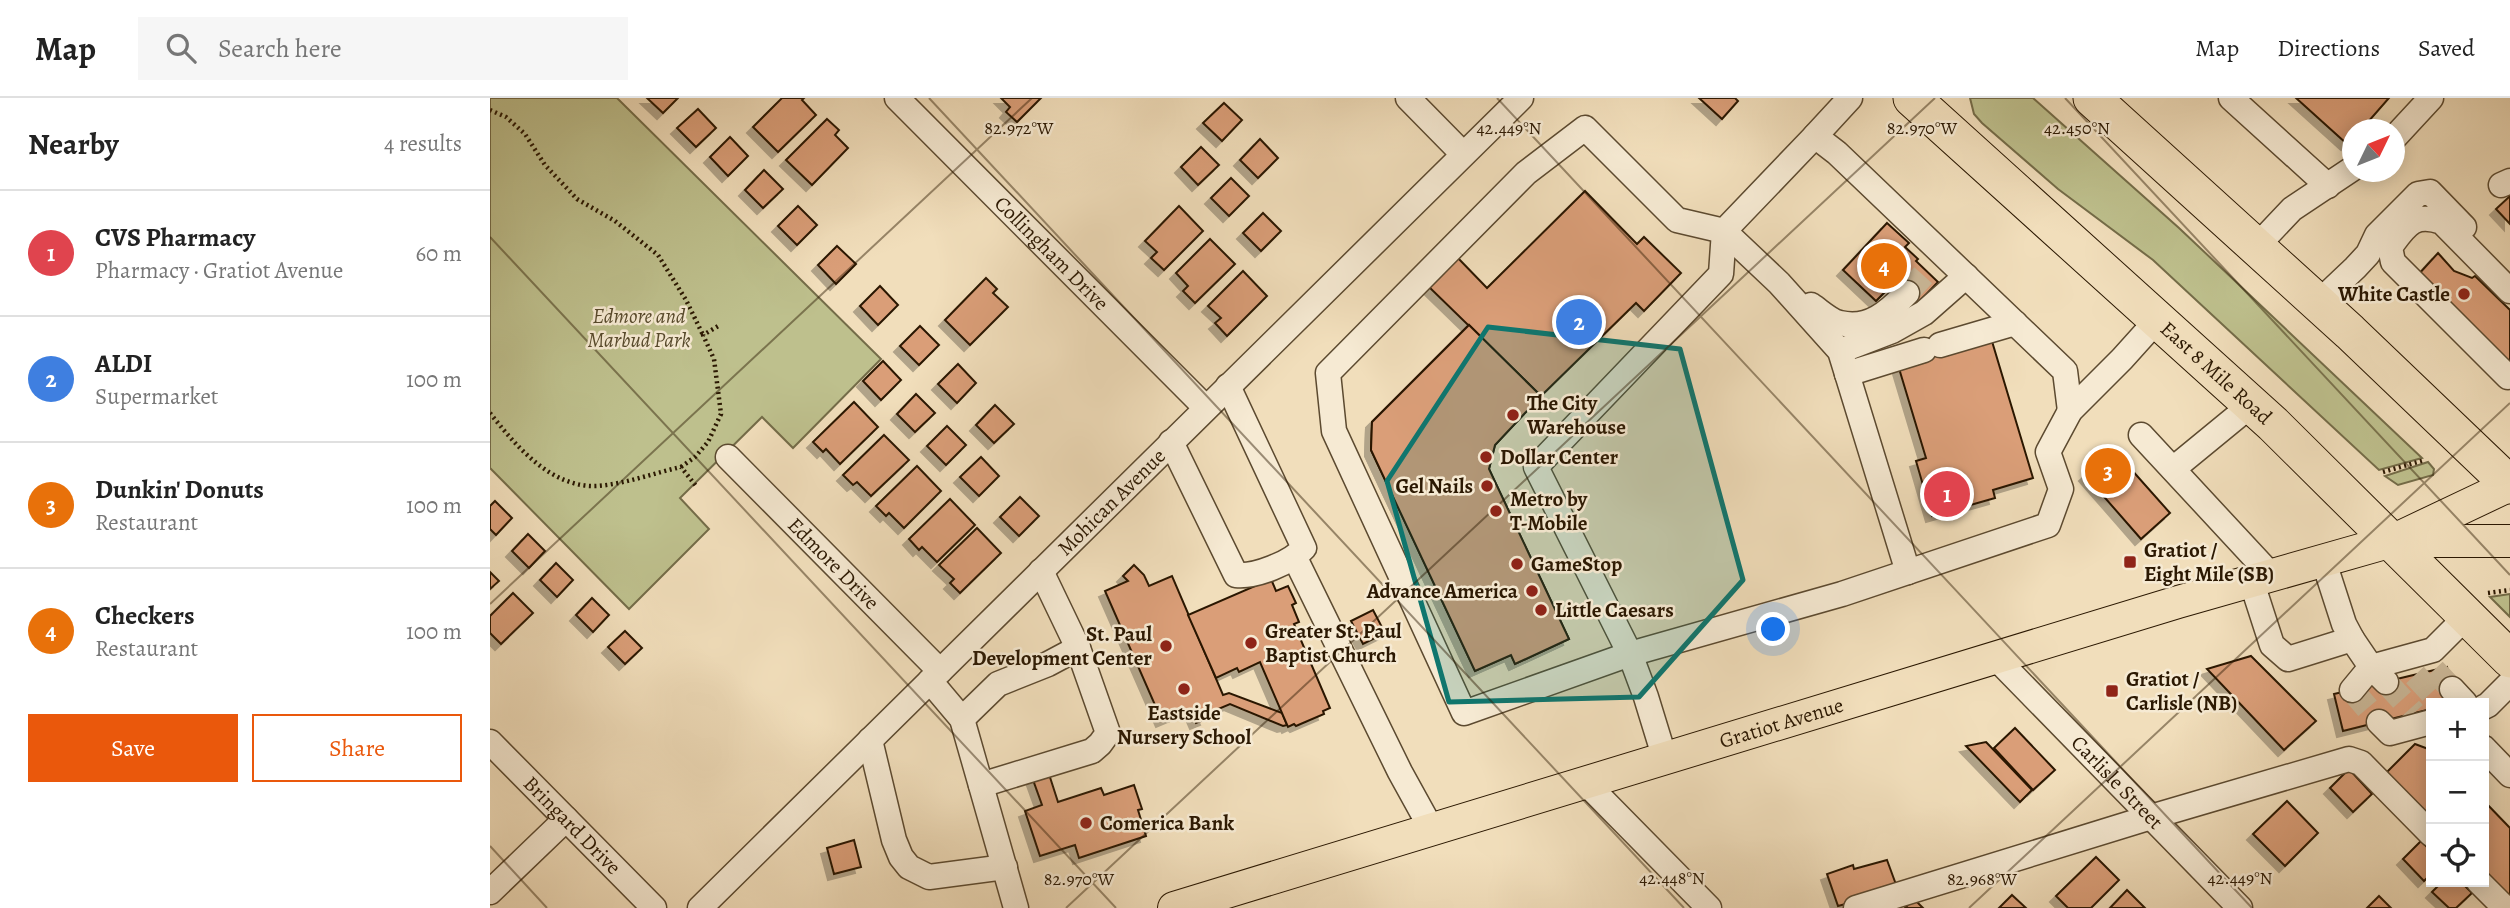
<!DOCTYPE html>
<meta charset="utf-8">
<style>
:root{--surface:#fff;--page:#f6f6f6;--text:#222;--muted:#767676;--line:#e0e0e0;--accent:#ea580c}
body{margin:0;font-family:Alegreya,serif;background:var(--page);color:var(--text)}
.controls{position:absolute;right:21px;bottom:21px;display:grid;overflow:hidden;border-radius:0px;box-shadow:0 4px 18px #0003}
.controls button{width:63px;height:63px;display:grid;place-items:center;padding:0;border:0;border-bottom:2px solid var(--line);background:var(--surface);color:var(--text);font:35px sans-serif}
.compass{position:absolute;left:1852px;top:21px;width:63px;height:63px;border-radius:50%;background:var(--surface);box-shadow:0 4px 18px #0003;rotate:47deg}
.you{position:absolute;left:1284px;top:532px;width:24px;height:24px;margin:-18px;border:5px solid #fff;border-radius:50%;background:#1a73e8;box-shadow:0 0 0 10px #1a73e833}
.badge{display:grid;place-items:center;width:46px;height:46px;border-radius:50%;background:var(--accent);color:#fff;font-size:23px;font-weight:700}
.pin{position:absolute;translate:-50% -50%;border:4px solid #fff;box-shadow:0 2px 7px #0006}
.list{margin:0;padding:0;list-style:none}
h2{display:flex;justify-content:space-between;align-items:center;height:91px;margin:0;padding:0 28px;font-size:30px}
h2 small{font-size:23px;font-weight:400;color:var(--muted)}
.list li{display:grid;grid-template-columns:46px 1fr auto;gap:21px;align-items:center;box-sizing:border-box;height:126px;padding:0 28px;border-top:2px solid var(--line)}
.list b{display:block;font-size:26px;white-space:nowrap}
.list p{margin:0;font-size:23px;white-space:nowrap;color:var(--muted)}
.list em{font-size:23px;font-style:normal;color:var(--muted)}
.actions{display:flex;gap:14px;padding:21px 28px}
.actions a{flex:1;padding:16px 0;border:2px solid var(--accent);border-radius:0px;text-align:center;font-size:24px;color:var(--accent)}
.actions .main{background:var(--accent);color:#fff}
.icon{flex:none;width:38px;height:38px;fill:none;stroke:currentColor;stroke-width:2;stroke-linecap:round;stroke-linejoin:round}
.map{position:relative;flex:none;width:2020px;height:810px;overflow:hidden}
header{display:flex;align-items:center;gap:42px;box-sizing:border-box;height:98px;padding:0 35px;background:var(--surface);border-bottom:2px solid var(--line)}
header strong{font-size:33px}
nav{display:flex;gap:38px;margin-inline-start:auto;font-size:24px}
.search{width:490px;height:63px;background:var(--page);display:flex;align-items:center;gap:18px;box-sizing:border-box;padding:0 24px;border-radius:0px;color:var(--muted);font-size:26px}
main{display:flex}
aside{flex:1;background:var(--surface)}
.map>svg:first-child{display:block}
</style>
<header>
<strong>Map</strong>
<div class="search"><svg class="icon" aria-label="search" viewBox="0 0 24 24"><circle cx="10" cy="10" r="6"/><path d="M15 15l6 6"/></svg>Search here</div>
<nav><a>Map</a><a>Directions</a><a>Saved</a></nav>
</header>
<main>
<aside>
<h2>Nearby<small>4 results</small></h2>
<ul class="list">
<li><span class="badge" style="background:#e0444e">1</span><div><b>CVS Pharmacy</b><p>Pharmacy · Gratiot Avenue</p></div><em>60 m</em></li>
<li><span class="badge" style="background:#3f7fe0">2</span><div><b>ALDI</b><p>Supermarket</p></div><em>100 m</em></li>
<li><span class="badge" style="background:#e8710a">3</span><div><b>Dunkin' Donuts</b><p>Restaurant</p></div><em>100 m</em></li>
<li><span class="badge" style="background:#e8710a">4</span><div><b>Checkers</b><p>Restaurant</p></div><em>100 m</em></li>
</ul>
<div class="actions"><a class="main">Save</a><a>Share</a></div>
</aside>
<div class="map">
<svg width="2020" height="810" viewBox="0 0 2020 810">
<defs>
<filter id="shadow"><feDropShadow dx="-6" dy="6" stdDeviation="0" flood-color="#0004"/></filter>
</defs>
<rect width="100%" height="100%" fill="#f1debb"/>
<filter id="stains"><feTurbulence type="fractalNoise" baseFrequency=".00286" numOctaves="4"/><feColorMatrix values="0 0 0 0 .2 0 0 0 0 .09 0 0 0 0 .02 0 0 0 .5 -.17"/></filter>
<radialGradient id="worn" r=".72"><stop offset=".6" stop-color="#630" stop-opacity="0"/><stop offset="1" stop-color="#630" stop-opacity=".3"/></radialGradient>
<g fill="#bec08d" stroke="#746c48" stroke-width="2">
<polygon points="0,0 127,0 391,261 303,350 272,319 190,400 219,431 139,511 0,370"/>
<polygon points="1480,0 1543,0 1689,130 1932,360 1889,372 1663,162 1568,91 1492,25 1484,16"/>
<polygon points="1938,364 1944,371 1943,377 1908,387 1895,378"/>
<polygon points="2020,496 2020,519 2000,499"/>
</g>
<g fill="#da9e78" stroke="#2b1802" stroke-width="2" filter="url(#shadow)">
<polygon points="157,0 188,0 173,15"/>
<polygon points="292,0 314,0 312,2 326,17 288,54 263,29"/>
<polygon points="511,0 551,0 527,24 516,14 520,9"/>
<polygon points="1209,0 1245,0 1248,3 1232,21"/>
<polygon points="1806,0 1899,0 1871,32 1862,32 1862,40 1857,46"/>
<polygon points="734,5 752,22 732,43 713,25"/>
<polygon points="208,11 226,30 206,49 187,30"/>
<polygon points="337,21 349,32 345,37 358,50 322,87 296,62"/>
<polygon points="240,39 258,58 238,78 220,59"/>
<polygon points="770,41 788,60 768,80 750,62"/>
<polygon points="711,49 729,67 708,87 691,69"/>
<polygon points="274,72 293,91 273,110 255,92"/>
<polygon points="741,80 759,98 739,118 721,100"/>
<polygon points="1095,93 1147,146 1154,139 1191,175 1154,213 1146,205 1051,298 937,187 966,158 997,190"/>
<polygon points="2020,98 2020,126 2006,111"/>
<polygon points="308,108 327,127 307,147 288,128"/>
<polygon points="689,108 713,133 674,172 661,160 667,154 655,143"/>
<polygon points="773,115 791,133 771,153 753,135"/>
<polygon points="1397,125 1419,145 1415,149 1428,161 1426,163 1448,184 1428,205 1405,184 1386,203 1353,172"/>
<polygon points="720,141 745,166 705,205 693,193 698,188 686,175"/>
<polygon points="347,148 366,166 346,186 328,167"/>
<polygon points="1948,155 1964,173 1982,180 1985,178 2020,212 2020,261 2014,267 1927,178"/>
<polygon points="753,173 777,198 737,238 725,225 731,220 718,208"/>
<polygon points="496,180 507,191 503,195 518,209 480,247 455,222"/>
<polygon points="390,188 408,207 388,227 370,208"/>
<polygon points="979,227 1051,298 1005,347 999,371 1079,541 1025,566 1021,557 985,573 881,352 882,324"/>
<polygon points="979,227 1051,298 1005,347 999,371 1079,541 1025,566 1021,557 985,573 881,352 882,324"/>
<polygon points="430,228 449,247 429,267 410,248"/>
<polygon points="1447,238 1501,240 1543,380 1503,392 1505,400 1442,418 1426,363 1436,360 1408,267 1431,243"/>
<polygon points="393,263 411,282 391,302 373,283"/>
<polygon points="468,266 486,285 467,305 448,286"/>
<polygon points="426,296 445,315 425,334 407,316"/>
<polygon points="364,304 388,329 350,366 336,351 333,354 323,344"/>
<polygon points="505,307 524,326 504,345 486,327"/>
<polygon points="457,328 476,347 456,367 437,348"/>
<polygon points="394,337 419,362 381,398 367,384 363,387 353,377"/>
<polygon points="1624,352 1680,415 1651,441 1595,377"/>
<polygon points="491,359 509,378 489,398 470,379"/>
<polygon points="427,368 451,393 414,430 399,415 396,418 386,408"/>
<polygon points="530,399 549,418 529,438 510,419"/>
<polygon points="460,401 485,427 447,464 432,449 429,452 419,441"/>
<polygon points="5,403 22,420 6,437 0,431 0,408"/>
<polygon points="487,430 511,455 470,495 460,485 464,481 449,467"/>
<polygon points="38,436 55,453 39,470 22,453"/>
<polygon points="66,465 83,482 67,499 50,482"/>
<polygon points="644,467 654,477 659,488 682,478 733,597 739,595 792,615 797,627 793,628 740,606 714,617 716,621 706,625 700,611 672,623 615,493 638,483 633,478"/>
<polygon points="0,474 9,483 0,491"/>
<polygon points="781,481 786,493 798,488 806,505 802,507 809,524 804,526 840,610 833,613 834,616 806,628 804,626 798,629 770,564 749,574 747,570 726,580 698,517"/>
<polygon points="23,495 43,515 11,546 0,535 0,518"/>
<polygon points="102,500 119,517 103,534 86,517"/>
<polygon points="883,512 895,535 873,546 861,523"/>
<polygon points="135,533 152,550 135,566 118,549"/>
<polygon points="1761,558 1826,623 1794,652 1717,571"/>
<polygon points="1957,569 1966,605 1941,605 1941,611 1853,633 1844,596"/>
<polygon points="1525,630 1565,672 1543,692 1504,650"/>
<polygon points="1496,644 1542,692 1530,704 1476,648"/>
<polygon points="1925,646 1941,652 1941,720 1895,676"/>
<polygon points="1859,671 1882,696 1863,714 1840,690"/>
<polygon points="558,673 568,704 611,690 614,697 644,687 652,711 648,712 656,738 589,760 585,747 550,758 535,713 552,707 542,679"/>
<polygon points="1797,703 1828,735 1795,768 1763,736"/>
<polygon points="1994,703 2020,730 2020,802 1994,775"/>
<polygon points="364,742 371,769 344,776 337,750"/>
<polygon points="1931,743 1941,753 1941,776 1934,783 1913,761"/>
<polygon points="1606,759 1629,782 1601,810 1578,810 1566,798"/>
<polygon points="1397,762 1408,792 1348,808 1337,776 1363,767 1364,771"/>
<polygon points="1952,784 1971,784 1982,795 1966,810 1959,810 1942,794"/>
<polygon points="1637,792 1655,810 1620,810"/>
<polygon points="1522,797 1536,810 1509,810"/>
<polygon points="1889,798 1901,810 1877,810"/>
<polygon points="1424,801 1433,810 1415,810"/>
</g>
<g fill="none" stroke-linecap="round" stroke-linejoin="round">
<g stroke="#c9b696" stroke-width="24" stroke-dasharray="24 12" stroke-linecap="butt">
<polyline points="1417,195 1437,173"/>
<polyline points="1944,572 1962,591"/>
<polyline points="1925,577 1951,605"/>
<polyline points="1896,584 1924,615"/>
<polyline points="1862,592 1889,624"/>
</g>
<defs>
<g id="minor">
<path id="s1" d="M 407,0 L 716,310"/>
<polyline points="918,0 973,56"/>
<polyline points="1360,0 1325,38 1347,55 1575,273 1580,313"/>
<polyline points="1741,0 1838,88"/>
<polyline points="1325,38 1234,133 1187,122 1095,30 1036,75 838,275 844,333 974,615 1140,556 1352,496 1558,427 1571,391 1558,354 1580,313 1632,261 1668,221"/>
<polyline points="1904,40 1941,0"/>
<polyline points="2011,87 2020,83"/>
<polyline points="1234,133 1289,185 1350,253 1418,474"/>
<polyline points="1767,148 1802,111 1862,71"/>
<polyline points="1828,205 1865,170 1878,156 1887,137 1928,96 1940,94 1974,129"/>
<path d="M 1321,207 C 1330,213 1340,223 1350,225 C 1379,232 1398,214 1417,195"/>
<polyline points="1450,247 1525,225"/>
<polyline points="1350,253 1402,233 1434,215 1476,178"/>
<polyline points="1357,276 1434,252"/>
<path d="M 2018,279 L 1903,164 L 1900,149 C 1916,128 1923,114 1952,124 L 2020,193"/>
<polyline points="1651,337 1780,476"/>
<path d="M 681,344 L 746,477 C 765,479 801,465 814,450 L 738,288"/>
<path id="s2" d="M 238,359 L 450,573"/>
<polyline points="1683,371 1761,307"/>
<polyline points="805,460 910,674 942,732"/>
<polyline points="1761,482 1782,547 1798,561 1862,541 1854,526 1833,461"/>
<polyline points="1862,541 1881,569 1943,552 1977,518"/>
<path id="s3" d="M 1505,559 L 1750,810"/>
<polyline points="440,583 472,621 526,810"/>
<polyline points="1962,591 1975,605"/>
<polyline points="1862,592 1881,569 1896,584"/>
<polyline points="1994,609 1998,607 2020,585"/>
<polyline points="472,621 508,586 558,566 588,550"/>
<polyline points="1889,624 1900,635 1941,624"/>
<polyline points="380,642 404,742 411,759 419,769 439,779 515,769"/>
<path id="s4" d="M 0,644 L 164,810"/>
<polyline points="1994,650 2020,677"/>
<polyline points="1175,661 1156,599 1140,556 1046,369 1231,176 1234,133"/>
<polyline points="1096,685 1219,810"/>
<polyline points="491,687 602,653 610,646 618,635 588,550 551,473"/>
<polyline points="1989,784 2015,810"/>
<polyline points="0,794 76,721"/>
<path id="s5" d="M 210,810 L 1031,0"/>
<polyline points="1366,810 1661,719 1859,661 1871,665 1941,736"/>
</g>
<g id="major">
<polyline points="1910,443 2020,443"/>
<path id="s6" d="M 684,810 L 1688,504 L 1902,443 L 2020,387"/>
</g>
<g id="highway">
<path id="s7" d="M 1422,0 L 1783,326 L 2020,561"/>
<polyline points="1602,0 1860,234 2020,387"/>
</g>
</defs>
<use href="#minor" stroke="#5c4a30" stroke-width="27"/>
<use href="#major" stroke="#2b1802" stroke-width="34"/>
<use href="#highway" stroke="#2b1802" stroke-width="39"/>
<g stroke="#2b1802" stroke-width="4.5" stroke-dasharray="2 3.5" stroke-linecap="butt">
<polyline points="0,12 16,19 35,36 55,67 87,101 125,123 168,157 196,202 213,237"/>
<path d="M 0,315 C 26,348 61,390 107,388 C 135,386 164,375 191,369 L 206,388"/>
<polyline points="191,369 205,359 218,344 231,316 224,261 213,237 230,227"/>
<polyline points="1893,374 1935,362"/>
<polyline points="1998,495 2020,492"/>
</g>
<use href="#minor" stroke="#f6ead3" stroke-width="24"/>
<use href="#major" stroke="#f1debb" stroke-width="32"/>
<use href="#highway" stroke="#f1debb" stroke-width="37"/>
</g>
<path fill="#0f766e" fill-opacity="0.2" stroke="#0f766e" stroke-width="5" stroke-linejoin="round" d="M 998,229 L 1190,251 L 1253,482 L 1149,599 L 959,604 L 897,383 Z"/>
<path fill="none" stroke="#2b1802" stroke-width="2" stroke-opacity="0.45" d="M 439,0 L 1194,810M 1007,0 L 1762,810M 1575,0 L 2020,477M 0,139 L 626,810M 0,506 L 542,0M 0,748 L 57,810M 576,810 L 1445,0M 1479,810 L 2020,305"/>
<g fill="#8f2418" stroke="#f6ead3" stroke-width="2.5">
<circle cx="1974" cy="196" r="7"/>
<circle cx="1023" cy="317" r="7"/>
<circle cx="996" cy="359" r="7"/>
<circle cx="997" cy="388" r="7"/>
<circle cx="1006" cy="413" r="7"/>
<rect x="1633" y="457" width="14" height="14" rx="3.5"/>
<circle cx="1027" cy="466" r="7"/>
<circle cx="1042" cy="493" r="7"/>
<circle cx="1051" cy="512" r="7"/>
<circle cx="761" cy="545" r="7"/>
<circle cx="676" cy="548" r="7"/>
<circle cx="694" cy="591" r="7"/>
<rect x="1615" y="586" width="14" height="14" rx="3.5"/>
<circle cx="596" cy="725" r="7"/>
</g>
<g text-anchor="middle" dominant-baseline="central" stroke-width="5" stroke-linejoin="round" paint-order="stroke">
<g font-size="21" fill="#2b1802" stroke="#f6ead3">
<text stroke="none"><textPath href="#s1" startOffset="219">Collingham Drive</textPath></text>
<text stroke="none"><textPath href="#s7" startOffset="410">East 8 Mile Road</textPath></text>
<text stroke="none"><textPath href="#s5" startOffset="578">Mohican Avenue</textPath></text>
<text stroke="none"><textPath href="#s2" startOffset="150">Edmore Drive</textPath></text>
<text stroke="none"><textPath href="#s6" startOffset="635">Gratiot Avenue</textPath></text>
<text stroke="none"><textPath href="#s3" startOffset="175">Carlisle Street</textPath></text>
<text stroke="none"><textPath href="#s4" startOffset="117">Bringard Drive</textPath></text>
</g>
<g font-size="21" font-weight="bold" fill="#2b1802" stroke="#f6ead3" text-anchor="start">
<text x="1960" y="196" text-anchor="end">White Castle</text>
<text x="1037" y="305">The City<tspan x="1037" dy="24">Warehouse</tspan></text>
<text x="1010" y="359">Dollar Center</text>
<text x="983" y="388" text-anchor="end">Gel Nails</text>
<text x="1020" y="401">Metro by<tspan x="1020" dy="24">T-Mobile</tspan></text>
<text x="1654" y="452">Gratiot /<tspan x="1654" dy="24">Eight Mile (SB)</tspan></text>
<text x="1041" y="466">GameStop</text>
<text x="1028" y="493" text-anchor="end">Advance America</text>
<text x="1065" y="512">Little Caesars</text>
<text x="775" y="533">Greater St. Paul<tspan x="775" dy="24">Baptist Church</tspan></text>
<text x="662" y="536" text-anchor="end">St. Paul<tspan x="662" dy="24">Development Center</tspan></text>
<text x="1636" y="581">Gratiot /<tspan x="1636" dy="24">Carlisle (NB)</tspan></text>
<text x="694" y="615" text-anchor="middle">Eastside<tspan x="694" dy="24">Nursery School</tspan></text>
<text x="610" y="725">Comerica Bank</text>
</g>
<g font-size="21" font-style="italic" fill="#574a2c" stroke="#f6ead3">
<text x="149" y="218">Edmore and<tspan x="149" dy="24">Marbud Park</tspan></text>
</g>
</g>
<g font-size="18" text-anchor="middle" fill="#2b1802" stroke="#f6ead3" stroke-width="5" stroke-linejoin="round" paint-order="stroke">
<text x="529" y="36">82.972°W</text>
<text x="1432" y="36">82.970°W</text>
<text x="1019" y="36">42.449°N</text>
<text x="1587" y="36">42.450°N</text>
<text x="1182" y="786">42.448°N</text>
<text x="1750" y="786">42.449°N</text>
<text x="589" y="787">82.970°W</text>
<text x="1492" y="787">82.968°W</text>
</g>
<rect width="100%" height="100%" filter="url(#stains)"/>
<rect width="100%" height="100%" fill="url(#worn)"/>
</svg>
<div class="controls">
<button>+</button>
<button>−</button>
<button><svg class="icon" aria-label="locate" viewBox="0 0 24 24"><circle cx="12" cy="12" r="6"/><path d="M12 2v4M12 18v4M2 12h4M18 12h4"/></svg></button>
</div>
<svg class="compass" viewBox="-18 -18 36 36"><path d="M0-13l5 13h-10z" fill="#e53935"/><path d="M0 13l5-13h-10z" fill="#767676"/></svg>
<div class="you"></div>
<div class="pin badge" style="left:1457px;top:396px;background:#e0444e">1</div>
<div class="pin badge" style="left:1089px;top:224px;background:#3f7fe0">2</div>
<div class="pin badge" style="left:1618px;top:373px;background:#e8710a">3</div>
<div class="pin badge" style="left:1394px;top:168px;background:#e8710a">4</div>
</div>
</main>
